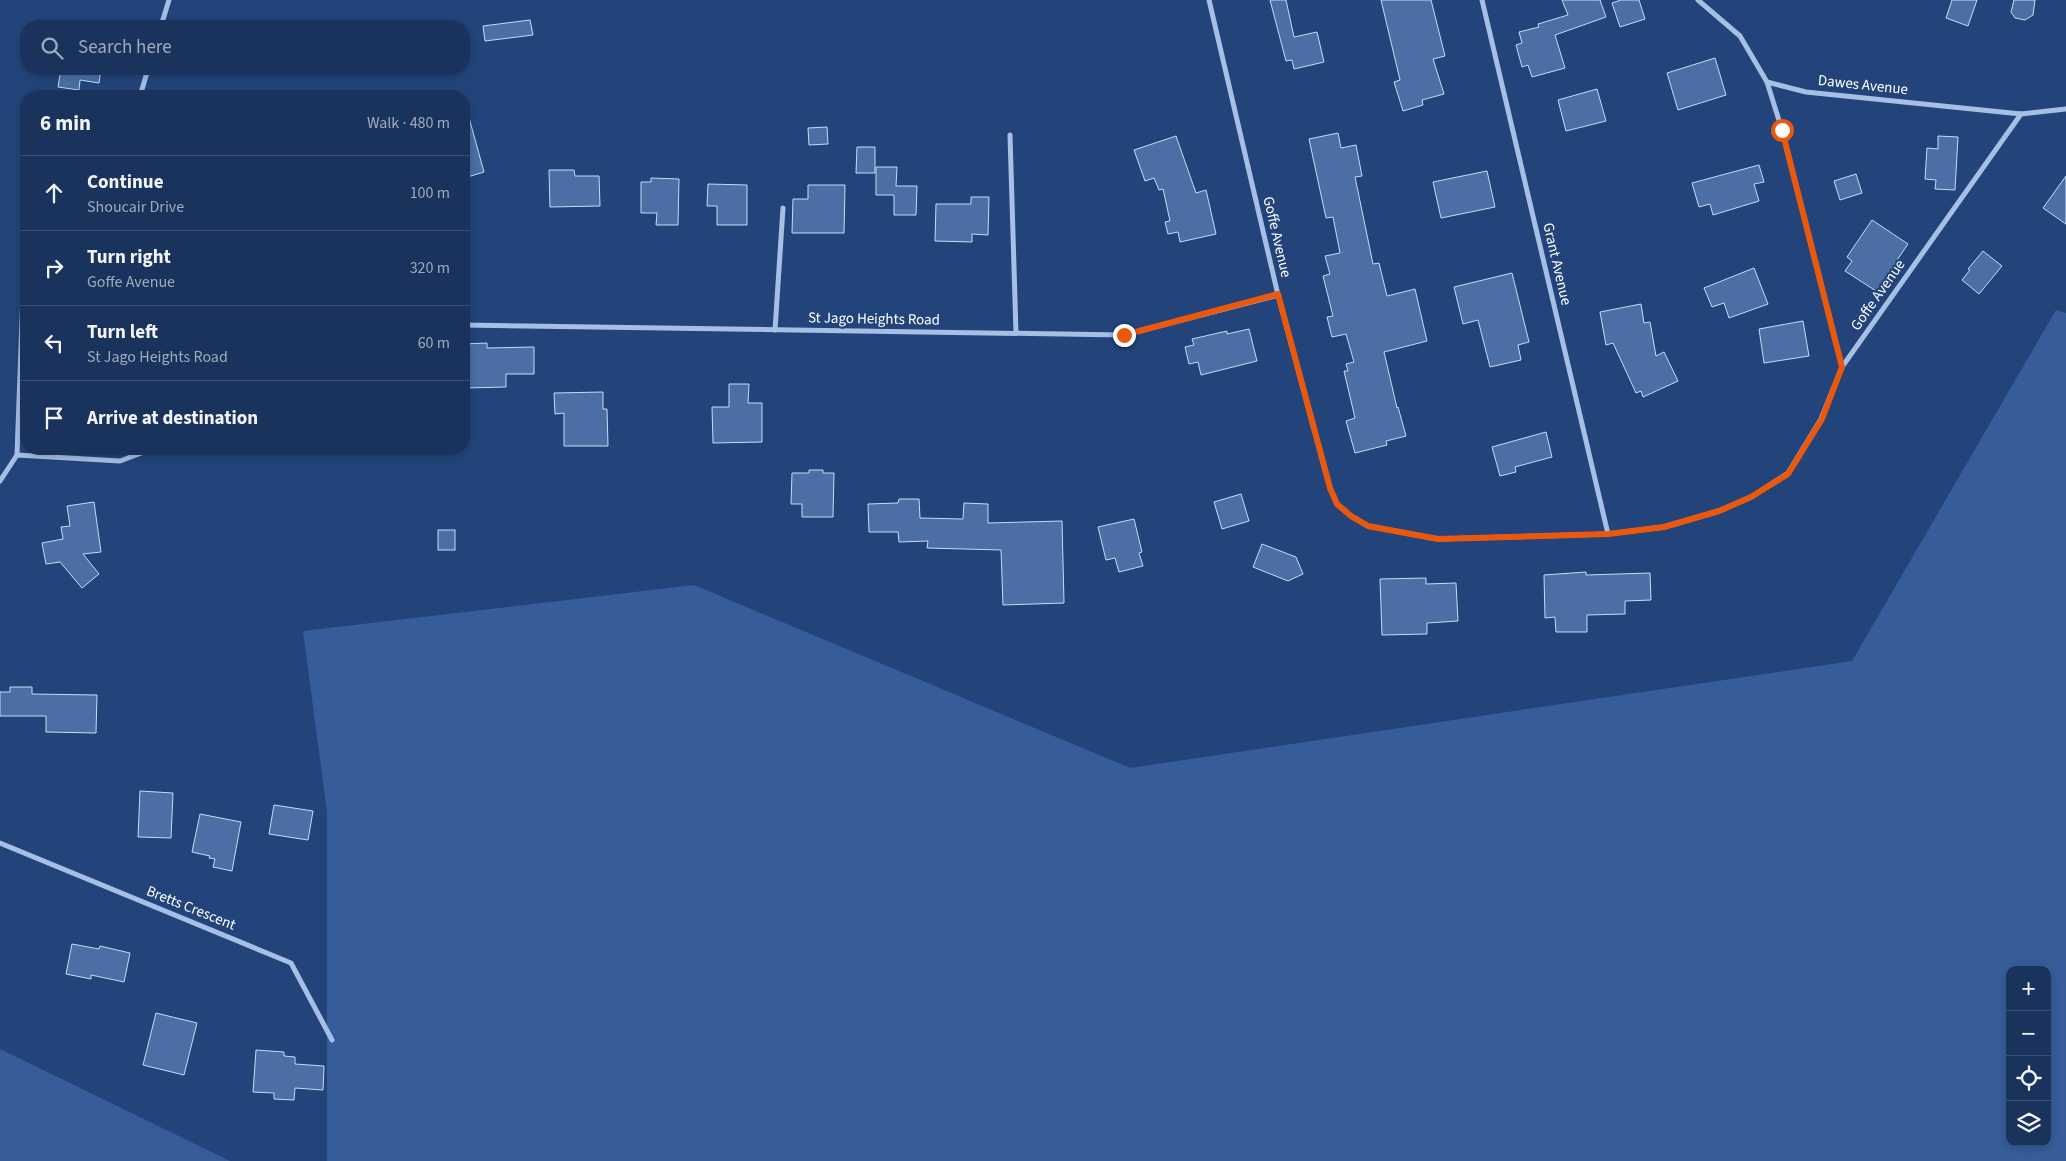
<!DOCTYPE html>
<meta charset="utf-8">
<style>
:root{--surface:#1a335c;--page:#273f65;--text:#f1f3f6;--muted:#9faabb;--line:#384e72}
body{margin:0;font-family:"Source Sans 3",sans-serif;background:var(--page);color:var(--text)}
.controls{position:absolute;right:15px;bottom:15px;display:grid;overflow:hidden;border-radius:10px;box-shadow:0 2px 8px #0003}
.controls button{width:45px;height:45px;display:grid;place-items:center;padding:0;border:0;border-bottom:1px solid var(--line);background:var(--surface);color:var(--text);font:25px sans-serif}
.stop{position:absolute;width:15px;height:15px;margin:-11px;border:4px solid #ea580c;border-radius:50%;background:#fff}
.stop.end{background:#ea580c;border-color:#fff;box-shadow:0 1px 5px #0008}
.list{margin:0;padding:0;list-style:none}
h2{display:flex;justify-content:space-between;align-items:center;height:65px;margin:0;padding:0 20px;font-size:21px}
h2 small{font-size:16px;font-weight:400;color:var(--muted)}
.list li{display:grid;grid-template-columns:32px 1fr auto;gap:15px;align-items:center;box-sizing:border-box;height:75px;padding:0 20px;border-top:1px solid var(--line)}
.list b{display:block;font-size:19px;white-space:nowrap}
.list p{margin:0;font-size:16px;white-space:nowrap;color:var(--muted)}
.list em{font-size:16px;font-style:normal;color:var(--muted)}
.icon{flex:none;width:28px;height:28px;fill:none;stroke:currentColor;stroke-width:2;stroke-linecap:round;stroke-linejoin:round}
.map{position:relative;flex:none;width:2066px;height:1161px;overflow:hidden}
.search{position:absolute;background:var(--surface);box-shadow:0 2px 8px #0003;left:20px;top:20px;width:450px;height:55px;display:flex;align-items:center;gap:12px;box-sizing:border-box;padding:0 18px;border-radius:20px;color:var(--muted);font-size:19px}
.panel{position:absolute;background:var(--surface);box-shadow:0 2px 8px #0003;left:20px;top:90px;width:450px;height:365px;border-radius:20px}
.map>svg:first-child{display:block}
</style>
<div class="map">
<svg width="2066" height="1161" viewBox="0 0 2066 1161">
<rect width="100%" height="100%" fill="#23447b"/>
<g fill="#365d99" fill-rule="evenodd">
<path d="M 2056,310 L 2066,313 L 2066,1161 L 327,1161 L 327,812 L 303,631 L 694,585 L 1130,768 L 1852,661 ZM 2010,970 L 2047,970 L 2047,1142 L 2010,1142 Z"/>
<polygon points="0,1049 230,1161 0,1161"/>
</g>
<g fill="#4b6ea4" stroke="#c9daf4">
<polygon points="1270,0 1286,0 1294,37 1317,32 1324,62 1294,69 1292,60 1286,61"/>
<polygon points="1381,0 1431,0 1445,56 1433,59 1444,94 1422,100 1423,105 1403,111 1394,82 1400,80"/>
<polygon points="1562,0 1600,0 1606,17 1555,35 1565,68 1532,77 1528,65 1522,67 1516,45 1522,43 1519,32 1539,27 1538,24 1568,15"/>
<polygon points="1621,0 1639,0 1645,19 1620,27 1612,3"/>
<polygon points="1952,0 1977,0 1968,26 1946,18"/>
<polygon points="2014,0 2035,0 2033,15 2025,20 2015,18 2011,12"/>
<polygon points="530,20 533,35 485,41 483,26"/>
<polygon points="1715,58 1726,95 1678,110 1667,73"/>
<polygon points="61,69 101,69 99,83 80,80 79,90 58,87"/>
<polygon points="1597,89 1606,121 1566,131 1558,100"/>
<polygon points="464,114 468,114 484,172 464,178"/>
<polygon points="827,127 828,144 809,145 808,128"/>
<polygon points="1338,133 1341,148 1356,145 1362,176 1355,177 1373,264 1379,263 1387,296 1415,289 1427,341 1384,352 1397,408 1398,407 1406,436 1386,441 1387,445 1355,453 1346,421 1355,418 1344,371 1348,371 1346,364 1354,362 1346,334 1332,337 1327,317 1333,316 1323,276 1330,274 1325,256 1340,253 1333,217 1326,218 1309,139"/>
<polygon points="1176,136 1196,193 1206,190 1216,234 1180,242 1178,232 1168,234 1165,222 1170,221 1163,189 1159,190 1154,178 1145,181 1134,150"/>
<polygon points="1938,136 1958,137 1955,190 1935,189 1936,180 1925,179 1927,148 1938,149"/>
<polygon points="857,147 875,147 875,173 856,173"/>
<polygon points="1759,165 1764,182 1754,184 1759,201 1713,215 1710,204 1699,207 1692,183"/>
<polygon points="876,167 897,167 896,186 917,186 916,215 894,215 894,195 876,195"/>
<polygon points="549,170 574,170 575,176 599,176 600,206 550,207"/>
<polygon points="1487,171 1495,207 1441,218 1433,182"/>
<polygon points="1856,174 1862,193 1840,200 1834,181"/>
<polygon points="2066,176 2066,224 2043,208"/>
<polygon points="651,178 679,179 678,225 656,225 657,213 641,213 641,182 651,182"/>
<polygon points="708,184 747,185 747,225 717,225 717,206 707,206"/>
<polygon points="808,185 845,185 844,233 792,233 793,199 808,199"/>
<polygon points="971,197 989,197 988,235 972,234 972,242 935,241 936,204 971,204"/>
<polygon points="1872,220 1908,244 1876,291 1845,271 1852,261 1847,257"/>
<polygon points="1983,251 2002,266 1979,294 1962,280 1970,270 1968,269"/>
<polygon points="1754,268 1768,304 1729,318 1724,303 1712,307 1704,288"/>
<polygon points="1512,273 1529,342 1518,345 1521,360 1490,367 1478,320 1463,324 1454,287"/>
<polygon points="1641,304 1644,323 1650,322 1656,356 1664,352 1678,381 1643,397 1641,391 1636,393 1613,343 1606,345 1600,312"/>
<polygon points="1803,321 1809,356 1764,363 1759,329"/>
<polygon points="1249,329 1257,361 1201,375 1198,362 1189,364 1185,347 1194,345 1192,339 1227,331 1227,334"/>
<polygon points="487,343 487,348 534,347 534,374 506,374 506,387 464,388 464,344"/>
<polygon points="729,384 749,384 748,403 762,403 762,442 713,443 712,407 729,407"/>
<polygon points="603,392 603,409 607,409 608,446 564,446 564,413 555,414 554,393"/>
<polygon points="1546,432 1552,457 1515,467 1516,472 1500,476 1492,447"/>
<polygon points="809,470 823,470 823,473 834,473 833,517 802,517 802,504 791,504 792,473 809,473"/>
<polygon points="1241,494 1249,521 1222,529 1214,502"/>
<polygon points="899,499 919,499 920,518 963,519 964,503 988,504 988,523 1062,521 1064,603 1003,605 1001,550 927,548 928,541 899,542 898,532 869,532 868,504 898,503"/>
<polygon points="94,502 101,552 83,554 99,574 82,588 60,562 46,564 42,543 63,539 61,527 70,526 67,506"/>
<polygon points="1134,519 1142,552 1139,553 1143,566 1119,572 1115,558 1106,560 1098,527"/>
<rect x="438" y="530" width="17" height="20"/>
<polygon points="1262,544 1296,557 1303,574 1288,581 1253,567"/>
<polygon points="1586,572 1586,575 1650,573 1651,600 1625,601 1625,614 1587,615 1587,632 1556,632 1555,617 1545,618 1544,575"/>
<polygon points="1426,578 1426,584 1456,583 1458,621 1427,623 1427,634 1382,635 1380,579"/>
<polygon points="10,687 32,687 32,694 97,695 96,733 46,732 46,716 0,716 0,692 10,692"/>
<polygon points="140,791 173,793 171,838 138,837"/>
<polygon points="274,805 313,811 308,840 269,834"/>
<polygon points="200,814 241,822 232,871 213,867 215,859 209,858 210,856 192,852"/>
<polygon points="72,944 99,949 100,946 130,953 124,982 91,975 91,979 66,974"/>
<polygon points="156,1013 197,1023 184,1075 143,1065"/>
<polygon points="256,1050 284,1052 284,1056 295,1057 295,1064 324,1066 323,1090 295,1088 294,1100 274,1099 274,1093 253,1092"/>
</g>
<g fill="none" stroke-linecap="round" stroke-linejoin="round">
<g stroke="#a6bfe5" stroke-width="5">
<polyline points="1209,0 1278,295 1330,488 1337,504 1351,516 1368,526 1438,539 1608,534 1664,527 1719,511 1751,497 1788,473 1821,419 1842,367 2021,114"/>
<polyline points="1482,0 1608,534"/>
<polyline points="1698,0 1740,36 1767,82 1806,92 2021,114 2066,109"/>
<polyline points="161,26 169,0"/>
<polyline points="1767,82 1782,130 1842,367"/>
<polyline points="134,96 141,93 148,69"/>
<polyline points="1010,135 1016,333"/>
<polyline points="464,325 1124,335 1278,295"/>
<polyline points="775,330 783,208"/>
<polyline points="17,455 26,212"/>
<polyline points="0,481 17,455 120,461 152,449"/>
<polyline points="0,843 291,963 332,1040"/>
</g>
</g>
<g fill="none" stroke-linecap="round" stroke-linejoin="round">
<polyline stroke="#ea580c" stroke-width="6" points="1124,335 1278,294 1330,488 1337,504 1351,516 1368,526 1438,539 1608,534 1664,527 1719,511 1751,497 1788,474 1822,419 1842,367 1782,130"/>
</g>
<g text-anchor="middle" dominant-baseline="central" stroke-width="4.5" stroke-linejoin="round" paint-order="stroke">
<g font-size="15" fill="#fff" stroke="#23447b">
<text transform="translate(1863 85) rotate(6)">Dawes Avenue</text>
<text transform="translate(1277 237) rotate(77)">Goffe Avenue</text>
<text transform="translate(1557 264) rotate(77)">Grant Avenue</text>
<text transform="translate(1878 295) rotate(-55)">Goffe Avenue</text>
<text transform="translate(874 319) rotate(1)">St Jago Heights Road</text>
<text transform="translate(191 908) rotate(22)">Bretts Crescent</text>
</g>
</g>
</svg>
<div class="controls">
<button>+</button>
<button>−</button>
<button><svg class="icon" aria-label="locate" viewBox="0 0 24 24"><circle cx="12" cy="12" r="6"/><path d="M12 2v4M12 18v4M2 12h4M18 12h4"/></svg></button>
<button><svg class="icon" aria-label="layers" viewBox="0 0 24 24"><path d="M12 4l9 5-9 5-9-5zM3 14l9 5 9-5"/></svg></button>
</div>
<div class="stop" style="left:1782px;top:130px"></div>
<div class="stop end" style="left:1124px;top:335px"></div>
<div class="search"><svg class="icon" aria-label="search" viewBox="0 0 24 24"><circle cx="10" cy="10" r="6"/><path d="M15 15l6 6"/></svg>Search here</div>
<section class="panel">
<h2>6 min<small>Walk · 480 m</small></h2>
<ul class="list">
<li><svg class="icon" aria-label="ahead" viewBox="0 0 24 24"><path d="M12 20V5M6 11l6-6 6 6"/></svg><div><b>Continue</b><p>Shoucair Drive</p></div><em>100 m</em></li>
<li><svg class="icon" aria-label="right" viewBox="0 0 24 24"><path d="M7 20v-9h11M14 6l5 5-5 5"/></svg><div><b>Turn right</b><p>Goffe Avenue</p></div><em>320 m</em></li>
<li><svg class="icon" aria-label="left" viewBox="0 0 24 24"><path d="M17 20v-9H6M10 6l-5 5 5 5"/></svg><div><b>Turn left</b><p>St Jago Heights Road</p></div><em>60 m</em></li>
<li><svg class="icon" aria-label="arrive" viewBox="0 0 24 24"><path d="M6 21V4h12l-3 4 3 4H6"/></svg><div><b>Arrive at destination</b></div></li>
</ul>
</section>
</div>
